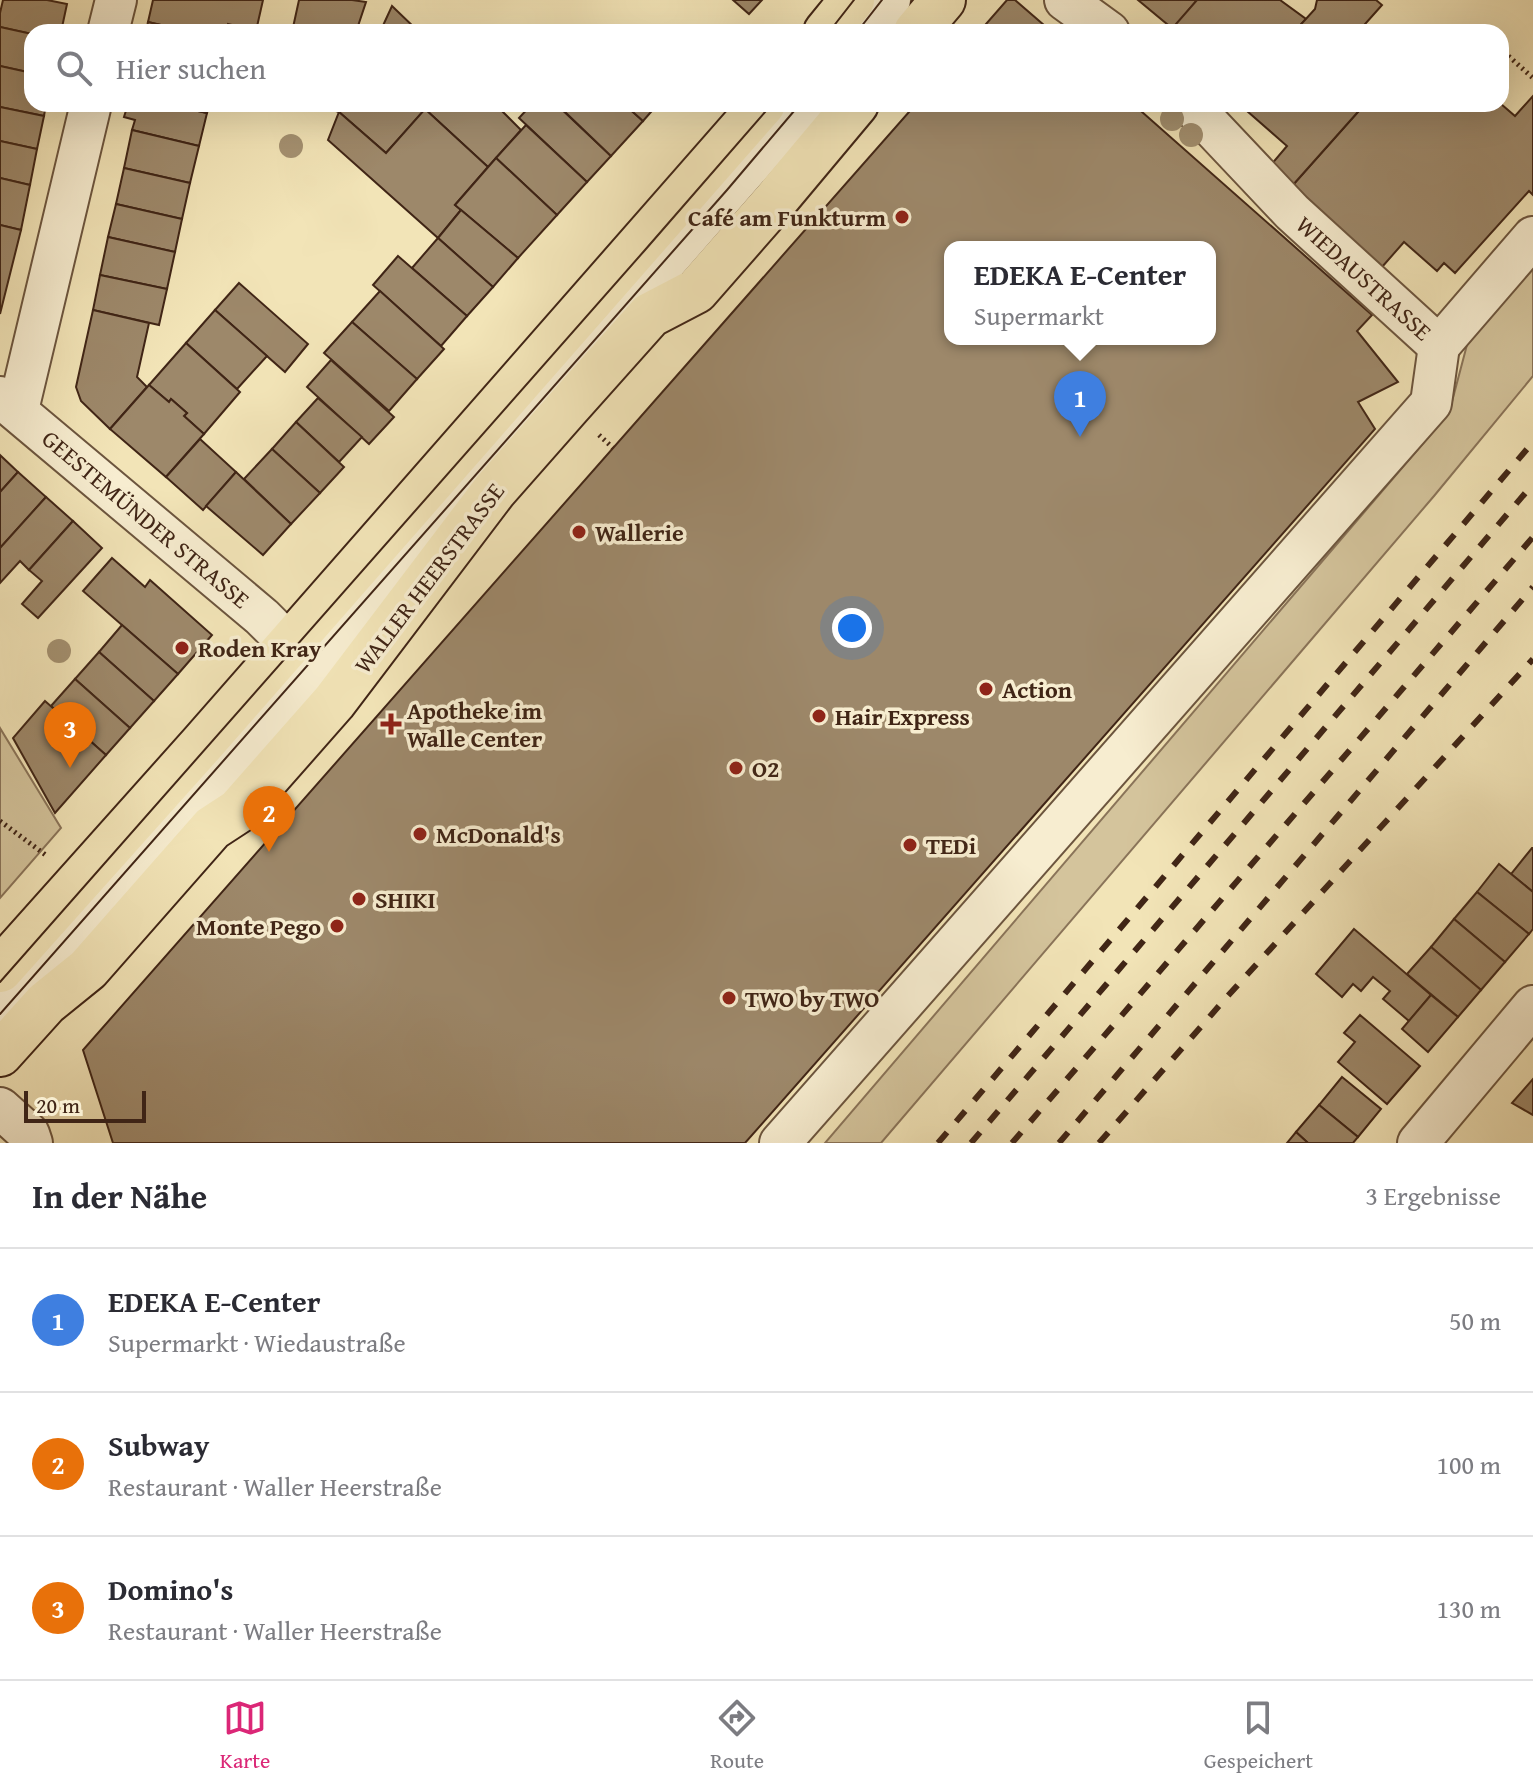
<!DOCTYPE html>
<html lang="de">
<meta charset="utf-8">
<style>
:root{--surface:#fff;--page:#f7f7f7;--text:#2b2b33;--muted:#7c7c81;--line:#e1e1e2;--accent:#db2777}
body{margin:0;font-family:"Gentium Book Plus",serif;background:var(--page);color:var(--text)}
.scale{position:absolute;left:24px;bottom:20px;width:122px;box-sizing:border-box;padding-left:8px;border:4px solid #402516;border-top:0;font-size:22px;line-height:28px;white-space:nowrap;color:#402516;-webkit-text-stroke:6px #f7edd0;paint-order:stroke}
.you{position:absolute;left:852px;top:628px;width:28px;height:28px;margin:-20px;border:6px solid #fff;border-radius:50%;background:#1a73e8;box-shadow:0 0 0 12px #1a73e833}
.badge{display:grid;place-items:center;width:52px;height:52px;border-radius:50%;background:var(--accent);color:#fff;font-size:26px;font-weight:700}
.pin{position:absolute;translate:-50% -66px;filter:drop-shadow(0 2px 4px #0008)}
.pin::after{content:'';position:absolute;top:42px;width:28px;height:24px;background:inherit;clip-path:polygon(0 0,100% 0,50% 100%)}
.popup{position:absolute;left:944px;top:241px;width:272px;height:104px;box-sizing:border-box;display:grid;place-content:center;border-radius:16px;background:var(--surface);filter:drop-shadow(0 2px 6px #0005);font-size:26px;white-space:nowrap;color:var(--muted)}
.popup b{font-size:30px;color:var(--text)}
.popup::after{content:'';position:absolute;left:50%;top:100%;margin-left:-16px;border:16px solid transparent;border-top-color:var(--surface)}
.list{margin:0;padding:0;list-style:none}
h2{display:flex;justify-content:space-between;align-items:center;height:104px;margin:0;padding:0 32px;font-size:34px}
h2 small{font-size:26px;font-weight:400;color:var(--muted)}
.list li{display:grid;grid-template-columns:52px 1fr auto;gap:24px;align-items:center;box-sizing:border-box;height:144px;padding:0 32px;border-top:2px solid var(--line)}
.list b{display:block;font-size:30px;white-space:nowrap}
.list p{margin:0;font-size:26px;white-space:nowrap;color:var(--muted)}
.list em{font-size:26px;font-style:normal;color:var(--muted)}
.icon{flex:none;width:44px;height:44px;fill:none;stroke:currentColor;stroke-width:2;stroke-linecap:round;stroke-linejoin:round}
.map{position:relative;flex:none;width:1533px;height:1143px;overflow:hidden}
.search{position:absolute;background:var(--surface);box-shadow:0 8px 32px #0002;left:24px;right:24px;top:24px;height:88px;display:flex;align-items:center;gap:20px;box-sizing:border-box;padding:0 28px;border-radius:24px;color:var(--muted);font-size:30px}
.sheet{height:536px;background:var(--surface)}
nav{display:flex;justify-content:space-around;align-items:center;box-sizing:border-box;height:112px;border-top:2px solid var(--line);background:var(--surface);font-size:22px;color:var(--muted)}
nav a{display:grid;justify-items:center;gap:4px}
nav .on{color:var(--accent)}
.map>svg:first-child{display:block}
</style>
<div class="map">
<svg width="1533" height="1143" viewBox="0 0 1533 1143">
<rect width="100%" height="100%" fill="#f2e4b7"/>
<filter id="stains"><feTurbulence type="fractalNoise" baseFrequency=".0025" numOctaves="4"/><feColorMatrix values="0 0 0 0 .2 0 0 0 0 .09 0 0 0 0 .02 0 0 0 .5 -.17"/></filter>
<radialGradient id="worn" r=".72"><stop offset=".6" stop-color="#630" stop-opacity="0"/><stop offset="1" stop-color="#630" stop-opacity=".3"/></radialGradient>
<g fill="#d4c49c" stroke="#8a7459" stroke-width="2">
<polygon points="1533,264 1533,376 1434,496 881,1143 825,1143 1449,413 1468,341"/>
<polygon points="0,728 61,828 0,898"/>
</g>
<g fill="#9d886a" stroke="#402516" stroke-width="2" fill-rule="evenodd">
<polygon points="3,0 47,0 67,4 61,32 32,32 32,34 0,27 0,13"/>
<polygon points="153,0 263,0 256,31 228,24 227,29 224,29 224,32 191,32 148,22"/>
<polygon points="299,0 352,0 366,2 356,32 292,32"/>
<polygon points="733,0 762,0 749,14"/>
<polygon points="1007,0 1015,0 1052,32 979,32"/>
<polygon points="1138,0 1197,0 1173,29"/>
<polygon points="1197,0 1280,0 1306,19 1294,32 1169,32"/>
<polygon points="1317,0 1376,0 1382,5 1358,32 1294,32 1315,9"/>
<polygon points="392,6 419,32 380,32"/>
<polygon points="148,22 191,32 146,32"/>
<polygon points="0,27 32,34 32,73 0,66"/>
<polygon points="0,66 32,73 32,104 46,104 44,116 0,107"/>
<polygon points="1533,96 1533,195 1529,191 1455,273 1444,263 1437,271 1404,242 1382,267 1292,186 1365,104 1501,104 1515,116"/>
<polygon points="128,104 167,104 207,113 199,146 132,130 135,120 124,117"/>
<polygon points="167,104 209,104 207,113"/>
<polygon points="313,104 343,104 339,112"/>
<polygon points="343,104 430,104 386,153 339,112"/>
<polygon points="430,104 495,104 521,130 488,167 425,109"/>
<polygon points="532,104 556,104 611,156 587,182 519,118"/>
<polygon points="570,104 624,104 643,121 611,156 564,111"/>
<polygon points="624,104 658,104 643,121"/>
<path d="M 916,104 L 1133,104 L 1372,315 L 1357,331 L 1398,382 L 1358,402 L 1375,429 L 745,1143 L 113,1143 L 83,1050 ZM 950,247 L 1210,247 L 1210,339 L 950,339 Z"/>
<polygon points="1239,104 1365,104 1292,186 1270,166 1287,146"/>
<polygon points="0,107 44,116 37,149 0,141"/>
<polygon points="425,109 488,167 455,205 461,210 438,238 328,140 339,112 386,153"/>
<polygon points="526,125 587,182 557,215 496,158"/>
<polygon points="132,130 199,146 190,183 124,168"/>
<polygon points="0,141 37,149 30,185 0,178"/>
<polygon points="496,158 557,215 518,258 455,205"/>
<polygon points="124,168 190,183 182,219 116,204"/>
<polygon points="0,178 30,185 21,230 0,225"/>
<polygon points="116,204 182,219 175,252 108,237"/>
<polygon points="461,210 518,258 493,287 438,238"/>
<polygon points="0,225 21,230 0,314"/>
<polygon points="108,237 175,252 167,289 100,275"/>
<polygon points="438,238 493,287 467,316 412,268"/>
<polygon points="398,256 467,316 441,346 373,285"/>
<polygon points="100,275 167,289 159,325 93,310"/>
<polygon points="239,283 308,344 285,372 215,310"/>
<polygon points="380,291 444,349 417,379 352,322"/>
<polygon points="93,310 149,323 137,377 147,387 110,429 81,401 76,387"/>
<polygon points="215,310 267,356 237,389 186,343"/>
<polygon points="352,322 417,379 389,411 324,353"/>
<polygon points="186,343 240,392 204,434 184,416 187,413 171,399 169,402 149,385"/>
<polygon points="331,360 394,417 369,444 307,387"/>
<polygon points="149,385 169,402 171,399 187,413 184,416 204,434 166,477 110,429"/>
<polygon points="318,398 362,437 339,462 296,422"/>
<polygon points="296,422 344,467 320,493 272,449"/>
<polygon points="200,439 236,472 203,510 166,477"/>
<polygon points="272,449 320,493 291,524 244,479"/>
<polygon points="0,455 18,472 0,492"/>
<polygon points="18,472 46,497 0,548 0,492"/>
<polygon points="236,472 291,524 263,555 206,506"/>
<polygon points="46,497 73,521 29,570 20,561 0,583 0,548"/>
<polygon points="73,521 102,548 38,618 22,604 42,581 29,570"/>
<polygon points="112,558 145,587 150,580 212,635 178,674 83,591"/>
<polygon points="122,625 178,674 154,701 99,652"/>
<polygon points="99,652 154,701 130,728 75,679"/>
<polygon points="75,679 130,728 106,755 51,706"/>
<polygon points="45,701 106,755 55,813 13,738"/>
<polygon points="1532,848 1533,848 1533,892 1511,874"/>
<polygon points="1499,864 1533,892 1533,929 1529,934 1477,892"/>
<polygon points="1477,892 1529,934 1505,962 1454,919"/>
<polygon points="1454,919 1505,962 1481,990 1431,947"/>
<polygon points="1354,929 1431,995 1409,1021 1383,999 1390,991 1373,977 1361,991 1353,984 1342,997 1316,974"/>
<polygon points="1431,947 1481,990 1458,1017 1407,974"/>
<polygon points="1431,995 1458,1017 1428,1052 1402,1029"/>
<polygon points="1360,1015 1420,1066 1387,1104 1338,1062 1355,1042 1344,1033"/>
<polygon points="1342,1077 1381,1109 1358,1137 1319,1105"/>
<polygon points="1533,1079 1533,1115 1512,1103"/>
<polygon points="1319,1105 1358,1137 1353,1143 1308,1143 1296,1132"/>
<polygon points="1296,1132 1308,1143 1287,1143"/>
</g>
<g fill="none" stroke-linecap="round" stroke-linejoin="round">
<defs>
<g id="minor">
<polyline points="1065,0 1109,32"/>
<polyline points="108,32 116,0"/>
<polyline points="868,32 890,0"/>
<polyline points="1190,104 1292,212 1439,346"/>
<polyline points="1439,346 1533,237"/>
<polyline points="0,397 262,617 289,644"/>
<polyline points="18,410 91,104"/>
<polyline points="0,1020 378,591 804,104"/>
<polyline points="0,1108 29,1134 32,1143"/>
<polyline points="780,1143 1431,403 1439,346"/>
<polyline points="1418,1143 1533,1006"/>
</g>
<g id="major">
<polyline points="826,32 852,0"/>
<polyline points="916,32 943,0"/>
<polyline points="0,970 202,744 763,104"/>
<polyline points="0,1054 46,1003 88,969 212,828 238,811 334,702 494,491 568,407 650,315 696,291 774,202 856,104"/>
</g>
</defs>
<use href="#minor" stroke="#6c553e" stroke-width="44"/>
<use href="#major" stroke="#402516" stroke-width="48"/>
<g stroke="#402516" stroke-width="5" stroke-dasharray="2 4" stroke-linecap="butt">
<polyline points="1504,52 1533,78"/>
<polyline points="599,435 613,448"/>
<polyline points="0,821 47,856"/>
</g>
<use href="#minor" stroke="#f7edd0" stroke-width="40"/>
<use href="#major" stroke="#f2e4b7" stroke-width="44"/>
<g stroke="#402516" stroke-width="2">
<polyline points="829,32 854,0"/>
<polyline points="857,32 882,0"/>
<polyline points="0,982 645,250 772,104"/>
<polyline points="0,1014 727,190 800,104"/>
</g>
<g stroke="#402516" stroke-width="6" stroke-dasharray="14 14" stroke-linecap="butt">
<polyline points="938,1143 1533,442"/>
<polyline points="971,1143 1533,484"/>
<polyline points="1012,1143 1533,537"/>
<polyline points="1059,1143 1533,587"/>
<polyline points="1099,1143 1226,998 1533,659"/>
</g>
</g>
<g fill="#a49171">
<circle cx="1172" cy="119" r="12"/>
<circle cx="1191" cy="135" r="12"/>
<circle cx="291" cy="146" r="12"/>
<circle cx="59" cy="651" r="12"/>
</g>
<g fill="#8f2418" stroke="#f7edd0" stroke-width="3">
<circle cx="902" cy="217" r="8"/>
<circle cx="579" cy="532" r="8"/>
<circle cx="182" cy="648" r="8"/>
<circle cx="986" cy="689" r="8"/>
<circle cx="819" cy="716" r="8"/>
<path d="M387 712h8v8h8v8h-8v8h-8v-8h-8v-8h8z"/>
<circle cx="736" cy="768" r="8"/>
<circle cx="420" cy="834" r="8"/>
<circle cx="910" cy="845" r="8"/>
<circle cx="359" cy="899" r="8"/>
<circle cx="337" cy="926" r="8"/>
<circle cx="729" cy="998" r="8"/>
</g>
<g text-anchor="middle" dominant-baseline="central" stroke-width="7" stroke-linejoin="round" paint-order="stroke">
<g font-size="24" font-weight="bold" fill="#402516" stroke="#f7edd0" text-anchor="start">
<text x="886" y="217" text-anchor="end">Café am Funkturm</text>
<text x="595" y="532">Wallerie</text>
<text x="198" y="648">Roden Kray</text>
<text x="1002" y="689">Action</text>
<text x="407" y="710">Apotheke im<tspan x="407" dy="28">Walle Center</tspan></text>
<text x="835" y="716">Hair Express</text>
<text x="752" y="768">O2</text>
<text x="436" y="834">McDonald's</text>
<text x="926" y="845">TEDi</text>
<text x="375" y="899">SHIKI</text>
<text x="321" y="926" text-anchor="end">Monte Pego</text>
<text x="745" y="998">TWO by TWO</text>
</g>
<g font-size="24" fill="#402516" stroke="#f7edd0">
<text transform="translate(1364 278) rotate(42)">WIEDAUSTRASSE</text>
<text transform="translate(146 519) rotate(40)">GEESTEMÜNDER STRASSE</text>
<text transform="translate(429 578) rotate(-53)">WALLER HEERSTRASSE</text>
</g>
</g>
<rect width="100%" height="100%" filter="url(#stains)"/>
<rect width="100%" height="100%" fill="url(#worn)"/>
</svg>
<div class="scale">20 m</div>
<div class="you"></div>
<div class="pin badge" style="left:1080px;top:437px;background:#3f7fe0">1</div>
<div class="popup"><b>EDEKA E-Center</b>Supermarkt</div>
<div class="pin badge" style="left:269px;top:852px;background:#e8710a">2</div>
<div class="pin badge" style="left:70px;top:768px;background:#e8710a">3</div>
<div class="search"><svg class="icon" aria-label="search" viewBox="0 0 24 24"><circle cx="10" cy="10" r="6"/><path d="M15 15l6 6"/></svg>Hier suchen</div>
</div>
<section class="sheet">
<h2>In der Nähe<small>3 Ergebnisse</small></h2>
<ul class="list">
<li><span class="badge" style="background:#3f7fe0">1</span><div><b>EDEKA E-Center</b><p>Supermarkt · Wiedaustraße</p></div><em>50 m</em></li>
<li><span class="badge" style="background:#e8710a">2</span><div><b>Subway</b><p>Restaurant · Waller Heerstraße</p></div><em>100 m</em></li>
<li><span class="badge" style="background:#e8710a">3</span><div><b>Domino's</b><p>Restaurant · Waller Heerstraße</p></div><em>130 m</em></li>
</ul>
</section>
<nav>
<a class="on"><svg class="icon" aria-label="map" viewBox="0 0 24 24"><path d="M3 6l6-2 6 2 6-2v14l-6 2-6-2-6 2zM9 4v14M15 6v14"/></svg>Karte</a>
<a><svg class="icon" aria-label="directions" viewBox="0 0 24 24"><path d="M12 3l9 9-9 9-9-9zM9 14v-3h6M13 9l2 2-2 2"/></svg>Route</a>
<a><svg class="icon" aria-label="saved" viewBox="0 0 24 24"><path d="M7 4h10v16l-5-4-5 4z"/></svg>Gespeichert</a>
</nav>
